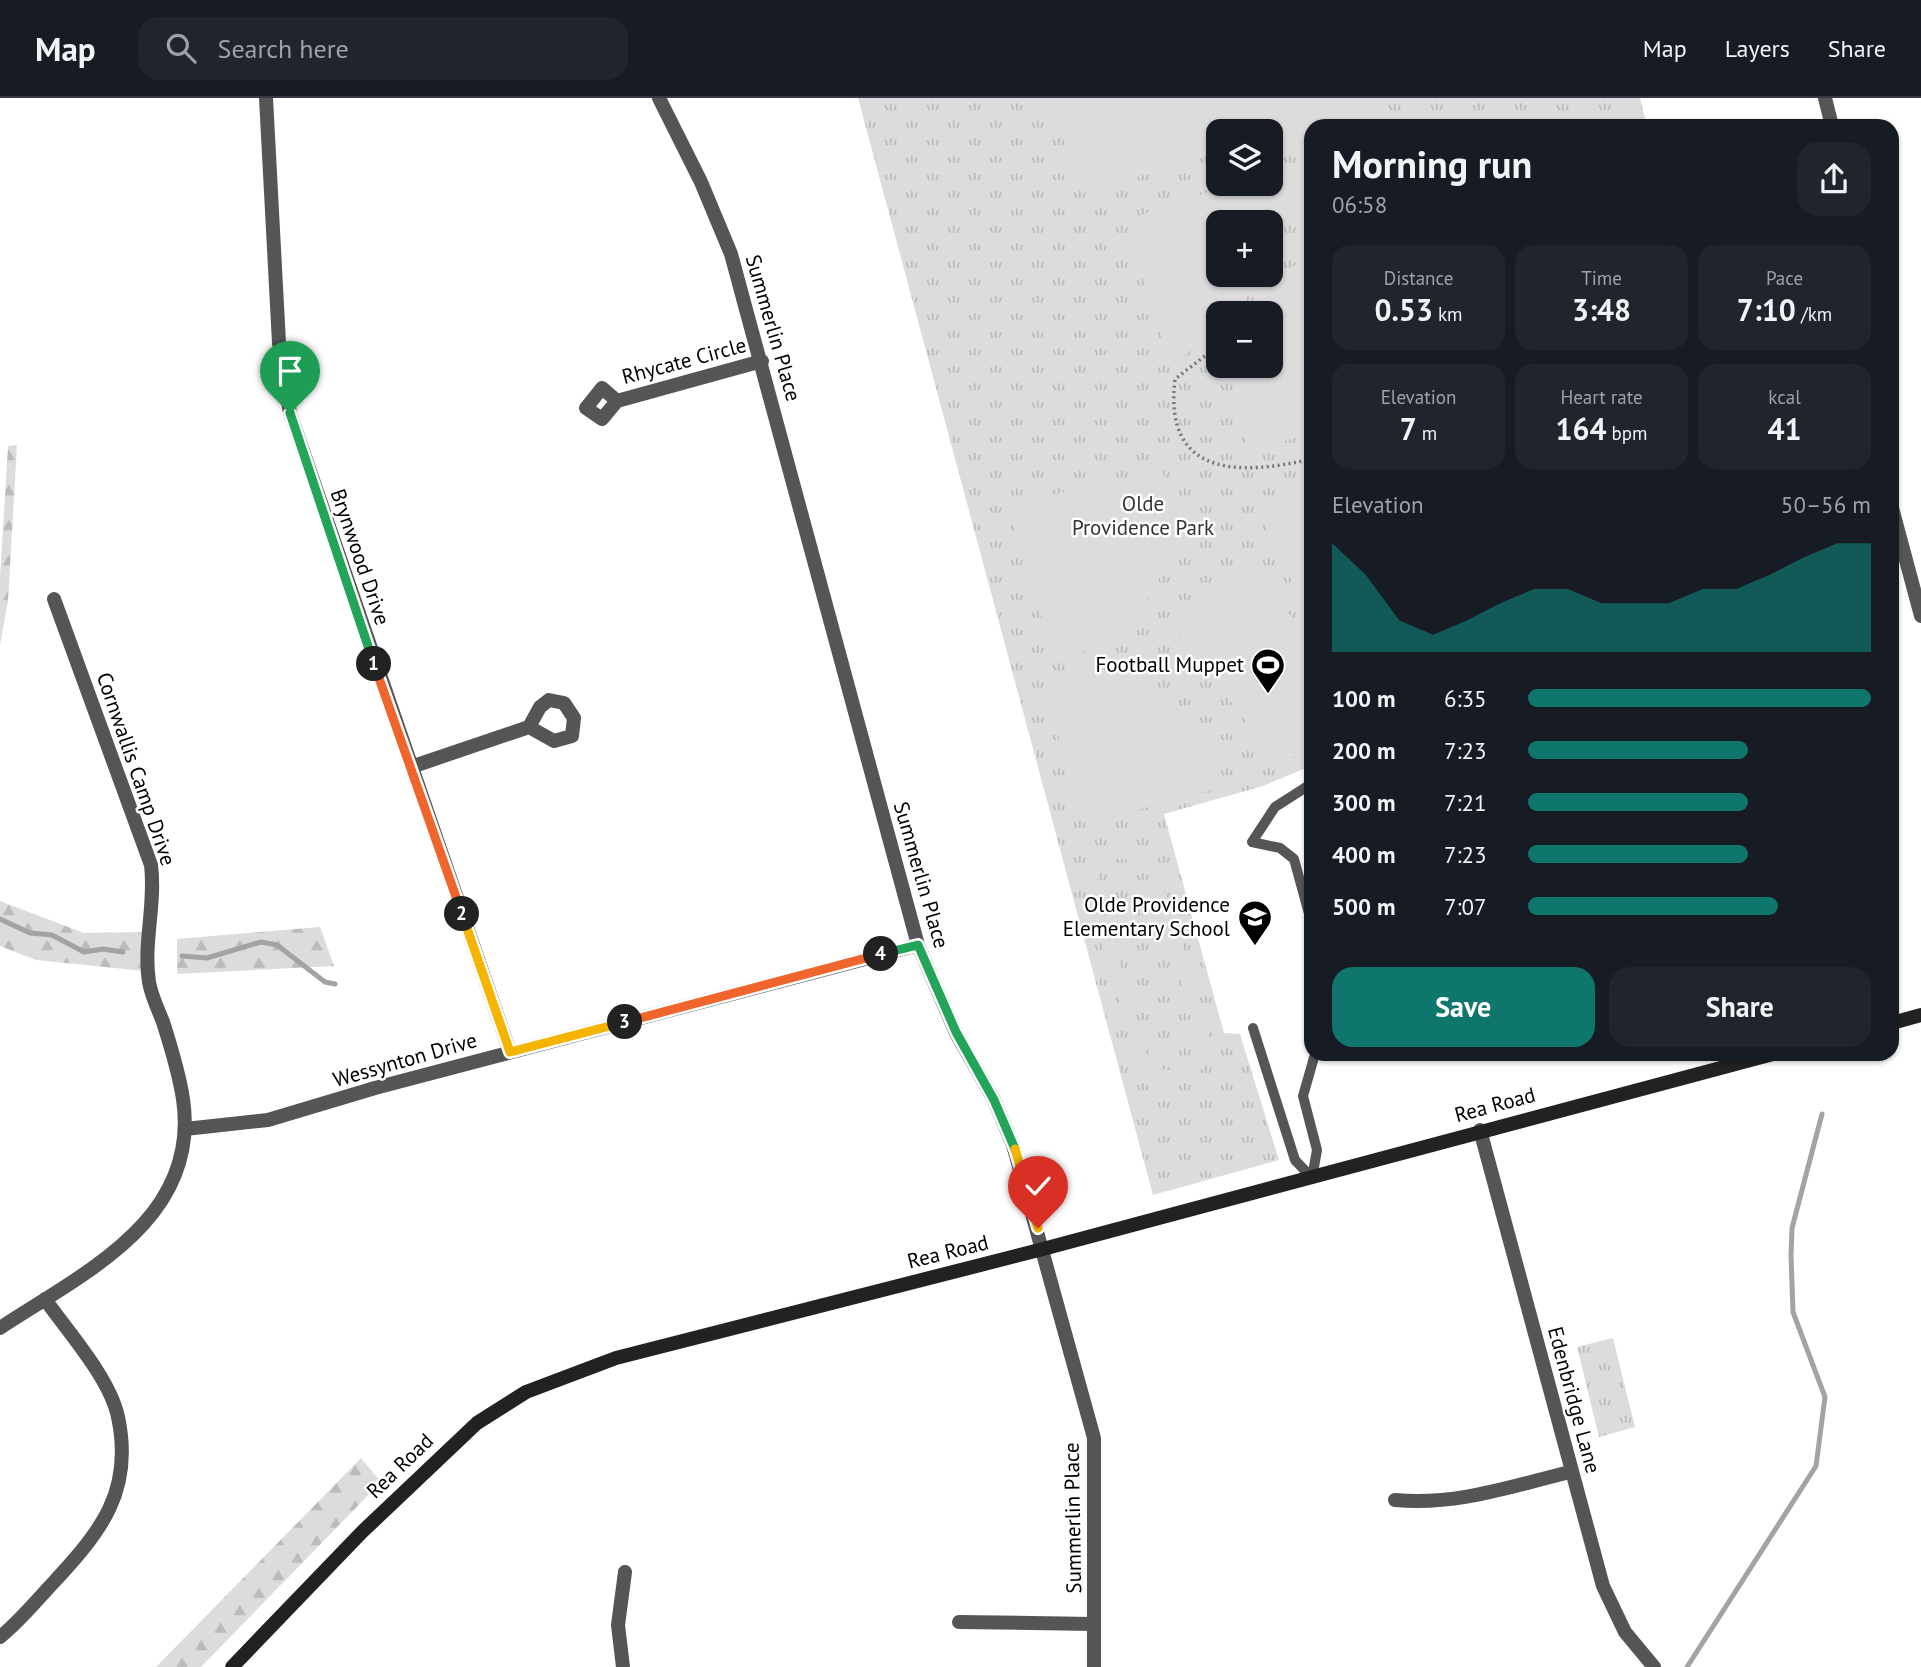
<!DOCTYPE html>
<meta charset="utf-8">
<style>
body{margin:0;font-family:"PT Sans",sans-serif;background:#20242c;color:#f1f3f6;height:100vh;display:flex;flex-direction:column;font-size:26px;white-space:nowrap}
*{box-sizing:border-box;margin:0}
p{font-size:23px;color:#9ea1a6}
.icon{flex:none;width:38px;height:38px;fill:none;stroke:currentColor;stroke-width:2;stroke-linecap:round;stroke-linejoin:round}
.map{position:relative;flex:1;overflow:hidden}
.sheet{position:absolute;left:1304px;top:21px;width:595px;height:942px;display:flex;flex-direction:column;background:#171b24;border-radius:21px;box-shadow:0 2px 5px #0004}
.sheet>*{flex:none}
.fabs{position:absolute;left:1206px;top:21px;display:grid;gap:14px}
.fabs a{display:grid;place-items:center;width:77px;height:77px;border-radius:14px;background:#171b24;box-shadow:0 2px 5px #0004;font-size:35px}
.pin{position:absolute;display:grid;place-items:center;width:60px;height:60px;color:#fff;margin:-72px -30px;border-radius:50% 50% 50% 0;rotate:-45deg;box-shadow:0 0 7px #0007}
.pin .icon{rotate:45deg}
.km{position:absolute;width:35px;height:35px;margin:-18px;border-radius:50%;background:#222;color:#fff;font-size:19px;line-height:35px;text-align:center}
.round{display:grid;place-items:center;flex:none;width:74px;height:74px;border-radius:21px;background:#20242c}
.overview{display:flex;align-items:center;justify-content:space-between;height:119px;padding:0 28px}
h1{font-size:38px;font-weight:800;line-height:52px}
.stats{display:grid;grid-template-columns:repeat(3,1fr);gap:10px;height:119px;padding:7px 28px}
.stats div{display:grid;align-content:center;border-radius:18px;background:#20242c;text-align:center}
.stats b{font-size:30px;font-weight:800}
.stats small{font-size:19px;font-weight:400}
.stats p{font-size:19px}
.chart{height:196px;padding:14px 28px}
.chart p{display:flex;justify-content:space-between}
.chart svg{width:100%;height:126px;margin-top:7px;fill:#0f766e;opacity:.7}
.cta{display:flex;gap:14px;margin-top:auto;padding:14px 28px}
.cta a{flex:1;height:80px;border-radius:21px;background:#0f766e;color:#fff;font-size:28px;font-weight:800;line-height:80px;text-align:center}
.cta a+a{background:#20242c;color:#f1f3f6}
ul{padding:0 28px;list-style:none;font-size:23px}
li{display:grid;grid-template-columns:112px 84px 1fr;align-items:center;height:52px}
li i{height:18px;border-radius:9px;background:#0f766e}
header{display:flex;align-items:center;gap:42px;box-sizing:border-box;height:98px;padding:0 35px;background:#171b24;border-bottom:2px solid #363941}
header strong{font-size:33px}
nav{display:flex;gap:38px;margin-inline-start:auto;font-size:24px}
.search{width:490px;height:63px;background:#20242c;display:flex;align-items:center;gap:18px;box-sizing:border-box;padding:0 24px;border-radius:21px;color:#9ea1a6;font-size:26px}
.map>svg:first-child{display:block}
</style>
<header>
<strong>Map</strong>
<div class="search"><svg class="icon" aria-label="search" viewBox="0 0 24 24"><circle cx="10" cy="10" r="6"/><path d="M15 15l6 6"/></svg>Search here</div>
<nav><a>Map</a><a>Layers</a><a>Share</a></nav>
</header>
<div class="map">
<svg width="1921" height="1569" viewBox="0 0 1921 1569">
<defs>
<pattern id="forest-firs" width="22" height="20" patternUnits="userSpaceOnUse" patternTransform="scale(1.75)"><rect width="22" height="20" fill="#dcdcdc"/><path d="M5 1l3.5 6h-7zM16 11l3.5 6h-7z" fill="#bbb"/></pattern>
<pattern id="park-tufts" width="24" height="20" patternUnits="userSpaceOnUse" patternTransform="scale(1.75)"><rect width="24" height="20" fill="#dcdcdc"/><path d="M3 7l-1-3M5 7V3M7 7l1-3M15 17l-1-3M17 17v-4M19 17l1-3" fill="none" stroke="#bbb"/></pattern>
</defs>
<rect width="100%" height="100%" fill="#fff"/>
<path fill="url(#forest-firs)" d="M17 347 8 503 0 547V480L8 348Z
M0 803 84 835 146 834 144 873 36 862 0 848Z
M320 829 334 868 177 876V841Z
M361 1360 381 1384 201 1569H156Z"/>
<path fill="url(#park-tufts)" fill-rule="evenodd" d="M858 0H1640L1647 28H1311V668L1263 688 1164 716 1224 935 1240 936 1279 1062 1153 1097ZM1218 33H1270V86H1218ZM1218 124H1270V177H1218ZM1218 215H1270V268H1218Z
M1613 1240 1635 1329 1599 1339 1577 1249Z"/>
<path fill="#dcdcdc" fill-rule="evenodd" d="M1050 0H1374L1376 8 1271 40 1270 33H1218V55L1082 95Z
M1311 60V134L1291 124 1272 96 1270 124H1218V177H1260L1238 215H1218V233L1172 266 1127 135 1135 119 1231 86H1270L1271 72Z
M1311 156V336L1249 352 1237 320 1236 268H1270V215H1253C1265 190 1288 171 1311 156Z
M1162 372C1165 382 1170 393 1172 403 1182 479 1127 545 1056 564L1011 421 1019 404Z
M1311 400V503C1283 479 1272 450 1262 415Z
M1253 468 1311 546V647L1279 669 1170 522Z
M1097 576C1169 591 1201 619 1227 688L1089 725 1081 719 1043 583Z
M1128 748 1148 758 1157 770 1210 940C1215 983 1164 1000 1139 965L1086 791C1085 765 1102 747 1128 748ZM1119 760 1139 764 1148 773 1197 938C1201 955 1195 967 1179 973L1160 971 1147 957 1097 796C1094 778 1102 766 1119 760Z"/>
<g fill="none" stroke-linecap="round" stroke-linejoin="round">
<path stroke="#a3a3a3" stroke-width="5" d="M0 821 30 835 52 837 84 854 103 851 123 854
M182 858 207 860 261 844 277 847 325 884 335 886
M1687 1569 1816 1368 1825 1299 1793 1214 1791 1157 1792 1130 1822 1016"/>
<path stroke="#777" stroke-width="3.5" stroke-dasharray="2 3.5" stroke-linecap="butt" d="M1245 215 1247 212
M1218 248 1175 281C1163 379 1239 378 1311 361"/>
<path stroke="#555" stroke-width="10" d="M1311 686 1275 709 1252 744 1280 750 1294 761 1311 823
M1253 930 1295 1062 1312 1080
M1312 1080 1317 1052 1303 998 1315 956"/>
<path stroke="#555" stroke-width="14" d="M266 0 279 245 290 315 510 954
M659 0 701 84 731 156 918 847 956 935 994 1002 1013 1047 1094 1340V1569
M1825 0 1832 28
M617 303 602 321 586 310 602 290 617 303 762 263
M1892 410 1921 518
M411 669 529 629 554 643 572 638 574 620 564 605 549 602 540 609 529 629
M185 1031 268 1022 375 990 918 847
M1480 1032 1603 1488 1625 1534 1654 1569
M0 1230C83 1175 201 1122 183 1001 179 975 171 949 163 924 158 911 151 897 149 884 143 845 156 806 151 767L54 501
M1395 1402C1456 1408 1512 1388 1570 1374
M959 1524 1094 1526
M0 1539C19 1524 36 1503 53 1485 100 1434 134 1394 118 1319 110 1280 67 1233 45 1201
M623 1569 618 1527 625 1474"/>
<path stroke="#222" stroke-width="14" d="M1892 925 1921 917
M232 1569 362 1434 477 1325 526 1294 616 1260 1043 1151 1773 956"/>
</g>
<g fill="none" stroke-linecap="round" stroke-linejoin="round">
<g stroke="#fff" stroke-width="14">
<path id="split-1" d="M290 315 374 566"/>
</g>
<g stroke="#fff" stroke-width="14">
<path id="split-2" d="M374 566 462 816"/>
</g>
<g stroke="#fff" stroke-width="14">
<path id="split-3" d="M462 816 510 954 625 924"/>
</g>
<g stroke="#fff" stroke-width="14">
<path id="split-4" d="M625 924 881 856"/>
</g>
<g stroke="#fff" stroke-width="14">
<path id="split-5" d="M881 856 918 847 956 934 994 1002 1015 1051"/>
</g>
<g stroke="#fff" stroke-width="14">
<path id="split-6" d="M1015 1051 1038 1130"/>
</g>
<use href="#split-1" stroke="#22a559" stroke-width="9"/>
<use href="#split-2" stroke="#f0652b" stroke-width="9"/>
<use href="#split-3" stroke="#f5b400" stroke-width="9"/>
<use href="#split-4" stroke="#f0652b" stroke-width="9"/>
<use href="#split-5" stroke="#22a559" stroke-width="9"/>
<use href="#split-6" stroke="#f5b400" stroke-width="9"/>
</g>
<defs>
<g id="stadium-pin" transform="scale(1.75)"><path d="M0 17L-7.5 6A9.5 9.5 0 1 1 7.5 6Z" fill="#000" stroke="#fff"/><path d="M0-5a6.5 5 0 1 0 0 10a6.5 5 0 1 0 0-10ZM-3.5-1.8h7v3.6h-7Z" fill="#fff"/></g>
<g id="school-pin" transform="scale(1.75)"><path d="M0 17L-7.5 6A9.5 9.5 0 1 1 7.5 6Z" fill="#000" stroke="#fff"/><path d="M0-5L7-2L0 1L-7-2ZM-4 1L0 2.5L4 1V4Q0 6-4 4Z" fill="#fff"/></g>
</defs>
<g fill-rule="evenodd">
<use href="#stadium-pin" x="1268" y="567"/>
<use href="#school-pin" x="1255" y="819"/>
</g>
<g text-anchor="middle" stroke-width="5" stroke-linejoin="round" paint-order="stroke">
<g font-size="21" fill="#000" stroke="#fff">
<text transform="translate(773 230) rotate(74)" y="7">Summerlin Place</text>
<text transform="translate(684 263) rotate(-15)" y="7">Rhycate Circle</text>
<text transform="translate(360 459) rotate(71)" y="7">Brynwood Drive</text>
<text transform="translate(136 671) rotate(71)" y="7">Cornwallis Camp Drive</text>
<text transform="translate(921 777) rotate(74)" y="7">Summerlin Place</text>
<text transform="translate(405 962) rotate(-16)" y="7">Wessynton Drive</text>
<text transform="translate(1495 1007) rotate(-15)" y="7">Rea Road</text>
<text transform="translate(948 1154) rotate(-14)" y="7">Rea Road</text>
<text transform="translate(1574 1302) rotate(75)" y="7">Edenbridge Lane</text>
<text transform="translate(400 1368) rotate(-44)" y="7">Rea Road</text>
<text transform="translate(1073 1420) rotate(-91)" y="7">Summerlin Place</text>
</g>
<g font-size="21" fill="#333" stroke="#fff">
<text x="1143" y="413">Olde<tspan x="1143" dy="24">Providence Park</tspan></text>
</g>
<g font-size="21" fill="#000" stroke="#fff" text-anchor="end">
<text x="1244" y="574">Football Muppet</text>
<text x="1230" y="814">Olde Providence<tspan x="1230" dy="24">Elementary School</tspan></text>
</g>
</g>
</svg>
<div class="fabs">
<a><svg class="icon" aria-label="layers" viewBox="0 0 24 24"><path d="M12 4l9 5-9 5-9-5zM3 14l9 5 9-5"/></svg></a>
<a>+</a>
<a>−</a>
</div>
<div class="pin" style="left:290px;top:315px;background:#1e9e55"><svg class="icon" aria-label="arrive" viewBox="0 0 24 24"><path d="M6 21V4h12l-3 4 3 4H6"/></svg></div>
<div class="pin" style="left:1038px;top:1130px;background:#d93025"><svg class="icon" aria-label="check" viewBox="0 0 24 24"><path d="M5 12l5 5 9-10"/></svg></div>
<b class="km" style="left:374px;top:566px">1</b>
<b class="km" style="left:462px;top:816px">2</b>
<b class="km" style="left:625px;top:924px">3</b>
<b class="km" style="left:881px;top:856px">4</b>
<section class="sheet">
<div class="overview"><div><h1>Morning run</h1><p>06:58</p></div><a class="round"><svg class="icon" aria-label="share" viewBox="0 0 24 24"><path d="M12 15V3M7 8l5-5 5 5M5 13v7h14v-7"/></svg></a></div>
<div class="stats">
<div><p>Distance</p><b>0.53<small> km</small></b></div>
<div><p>Time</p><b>3:48</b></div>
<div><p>Pace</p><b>7:10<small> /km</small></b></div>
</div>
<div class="stats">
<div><p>Elevation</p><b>7<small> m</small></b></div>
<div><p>Heart rate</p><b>164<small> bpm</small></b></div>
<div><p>kcal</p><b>41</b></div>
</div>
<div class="chart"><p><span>Elevation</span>50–56 m</p>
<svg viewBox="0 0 160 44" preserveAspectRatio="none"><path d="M0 44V6L10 17L20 33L30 38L40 33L50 27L60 22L70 22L80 27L90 27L100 27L110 22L120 22L130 17L140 11L150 6L160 6V44z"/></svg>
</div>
<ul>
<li><b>100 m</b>6:35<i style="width:100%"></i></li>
<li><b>200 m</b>7:23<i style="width:64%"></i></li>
<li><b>300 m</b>7:21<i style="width:64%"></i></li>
<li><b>400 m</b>7:23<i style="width:64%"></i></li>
<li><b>500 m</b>7:07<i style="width:73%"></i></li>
</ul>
<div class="cta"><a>Save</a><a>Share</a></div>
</section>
</div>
